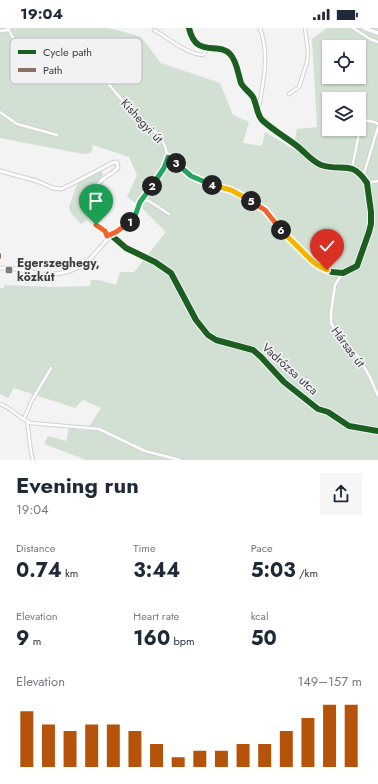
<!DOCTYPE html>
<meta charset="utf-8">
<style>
body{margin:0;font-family:Jost,sans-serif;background:#f6f6f7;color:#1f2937;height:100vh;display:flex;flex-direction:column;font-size:15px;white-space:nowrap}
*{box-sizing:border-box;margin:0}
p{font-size:13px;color:#747a83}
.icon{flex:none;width:22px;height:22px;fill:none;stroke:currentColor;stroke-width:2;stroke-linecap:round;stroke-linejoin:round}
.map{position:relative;height:432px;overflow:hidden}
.sheet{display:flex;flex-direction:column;background:#fff;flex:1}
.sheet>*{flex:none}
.tools{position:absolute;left:322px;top:12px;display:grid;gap:8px}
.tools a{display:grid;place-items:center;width:44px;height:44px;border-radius:0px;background:#fff;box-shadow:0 1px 3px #0004;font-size:20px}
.pin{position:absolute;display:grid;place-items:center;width:34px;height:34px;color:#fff;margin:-41px -17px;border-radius:50% 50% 50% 0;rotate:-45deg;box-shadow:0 0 4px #0007}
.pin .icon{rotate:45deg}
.km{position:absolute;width:20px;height:20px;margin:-10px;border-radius:50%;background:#222;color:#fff;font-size:11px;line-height:20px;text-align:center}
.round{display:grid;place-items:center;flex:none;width:42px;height:42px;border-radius:0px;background:#f6f6f7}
.head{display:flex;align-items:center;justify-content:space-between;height:68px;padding:0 16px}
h1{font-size:22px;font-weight:700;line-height:30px}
.figures{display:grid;grid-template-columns:repeat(3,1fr);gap:6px;height:68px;padding:4px 16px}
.figures div{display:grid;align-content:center}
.figures b{font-size:20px;font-weight:700}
.figures small{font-size:11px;font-weight:400}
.figures p{font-size:11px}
.chart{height:112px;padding:8px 16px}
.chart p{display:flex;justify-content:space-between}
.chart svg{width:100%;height:72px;margin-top:4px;stroke:#b45309;stroke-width:6}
.status{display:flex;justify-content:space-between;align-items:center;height:28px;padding:0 20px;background:#fff;direction:ltr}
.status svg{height:11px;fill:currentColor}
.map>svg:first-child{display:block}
</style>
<div class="status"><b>19:04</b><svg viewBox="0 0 49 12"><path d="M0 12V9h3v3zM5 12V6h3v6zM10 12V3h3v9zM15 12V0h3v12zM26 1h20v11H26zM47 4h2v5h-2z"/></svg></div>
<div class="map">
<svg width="378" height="432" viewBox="0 0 378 432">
<rect width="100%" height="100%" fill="#f3f3f3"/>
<path fill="#d1e0d2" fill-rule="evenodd" d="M0 0H107L117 2 141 9 161 35 220 55 233 87 249 94 243 115 262 118 265 104 293 121 297 101 317 99 312 11 327 0H378V432H84V431L44 416 48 408 66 413 69 400 86 403 101 380 83 372 75 380 14 360 8 370 0 366V260H4L5 257 51 259 90 258 91 252H99L116 257 120 244H134L166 204 140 178 127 169 137 147 129 129 93 117 91 125 83 126 0 110ZM329 19H359V49H329ZM329 71H359V101H329Z
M99 143H102L103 147C100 152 96 155 92 159 85 169 83 181 88 192L81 196 71 185 69 179 76 159 79 155Z"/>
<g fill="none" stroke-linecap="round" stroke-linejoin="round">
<g stroke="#d1d1d1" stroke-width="4.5">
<path id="minor" d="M8 0 13 10 28 23 39 29 66 39 100 46 133 85 159 107 165 118 168 129 157 150 140 174 132 192 111 207 112 209 126 220 163 239 171 245 196 292 208 307 216 312 253 322 261 329 284 354 318 381 328 384 349 398 378 403
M353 0 370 11 378 14
M154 2C167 9 188 27 203 27L208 20
M0 3 8 2
M289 66 299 59 307 34 308 23 305 0
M0 84 17 96 57 107
M258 84C263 56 270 28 260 0
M359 91 374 94 378 96
M168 129 191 148 205 155 238 165 265 182 285 206 312 233 321 240 332 244 343 245 357 238 369 204 371 196V184L367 155C351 131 343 144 321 137 311 133 305 124 297 118 285 109 273 102 262 92 257 87 257 77 253 69 250 64 244 61 241 55 238 46 237 33 230 26 218 13 196 31 189 0
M352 140 361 96 364 92
M363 149 378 99
M367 155 378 153
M143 172 149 173 169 186
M342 246 335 257 331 285V295L335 303 357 327 370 349 378 368
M0 376C12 380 20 391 31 395L99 401 145 423 180 432
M24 391 31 374 51 340
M27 394C30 407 29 420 33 432"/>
</g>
<g stroke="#d1d1d1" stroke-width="5">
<path id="tertiary" d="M0 143 37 153 53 160 61 161 72 156 112 135 117 134 118 140C113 145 106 148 101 153 92 162 82 181 92 193 96 198 105 201 107 208
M0 240C14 239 27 243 41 246 57 248 78 243 90 231 96 225 101 218 107 212V208"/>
</g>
<g stroke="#d1d1d1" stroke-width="5.5">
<path id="secondary" d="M364 0 378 5"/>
</g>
<use href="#minor" stroke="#fdfdfd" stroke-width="2.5"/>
<use href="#tertiary" stroke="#fdfdfd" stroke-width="3"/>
<use href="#secondary" stroke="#fdfdfd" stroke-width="3.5"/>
<path stroke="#8d6e63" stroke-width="5" stroke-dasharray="10 5" stroke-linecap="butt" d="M0 228H1"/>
<g stroke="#f2f2f4" stroke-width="8">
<path id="cycleway" d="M168 129 191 148 205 155 238 165 265 182 285 206 312 233 321 240 332 244 343 245 357 238 369 204 371 196V184L367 155C351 131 343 144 321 137 311 133 305 124 297 118 285 109 273 102 262 92 257 87 257 77 253 69 250 64 244 61 241 55 238 46 237 33 230 26 218 13 196 31 189 0
M111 207 126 220 155 234 171 245 196 292 208 307 216 312 253 322 261 329 284 354 318 381 328 384 349 398 378 403"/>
</g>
<use href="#cycleway" stroke="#1b5e20" stroke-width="6"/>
</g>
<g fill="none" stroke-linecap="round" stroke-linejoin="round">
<g stroke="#fff" stroke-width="8">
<path id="split-1" d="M96 197 105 203 107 208 116 204 130 194"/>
</g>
<g stroke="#fff" stroke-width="8">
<path id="split-2" d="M130 194 135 188 140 174 152 158"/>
</g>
<g stroke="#fff" stroke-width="8">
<path id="split-3" d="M152 158 164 140 168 129 176 135"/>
</g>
<g stroke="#fff" stroke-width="8">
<path id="split-4" d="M176 135 191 148 212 157"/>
</g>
<g stroke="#fff" stroke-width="8">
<path id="split-5" d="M212 157 231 162 251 173"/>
</g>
<g stroke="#fff" stroke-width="8">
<path id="split-6" d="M251 173 265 182 281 202"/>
</g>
<g stroke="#fff" stroke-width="8">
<path id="split-7" d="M281 202 311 232"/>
</g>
<g stroke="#fff" stroke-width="8">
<path id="split-8" d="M311 232 317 237 327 242"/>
</g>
<use href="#split-1" stroke="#f0652b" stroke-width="5"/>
<use href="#split-2" stroke="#22a559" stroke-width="5"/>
<use href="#split-3" stroke="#22a559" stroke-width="5"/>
<use href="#split-4" stroke="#22a559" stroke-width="5"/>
<use href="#split-5" stroke="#f5b400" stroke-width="5"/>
<use href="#split-6" stroke="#f0652b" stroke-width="5"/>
<use href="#split-7" stroke="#f5b400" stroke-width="5"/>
<use href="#split-8" stroke="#f5b400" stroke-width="5"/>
</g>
<rect fill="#7d7d7d" stroke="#f2f2f4" stroke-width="1.5" x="5" y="238" width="8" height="8" rx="2"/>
<g text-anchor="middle" stroke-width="3.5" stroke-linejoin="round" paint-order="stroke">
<g font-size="12" fill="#3d3d3e" stroke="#f2f2f4">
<text transform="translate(142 93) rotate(47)" y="4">Kishegyi út</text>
<text transform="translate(348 319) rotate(53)" y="4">Hársas út</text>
<text transform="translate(290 341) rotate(42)" y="4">Vadrózsa utca</text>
</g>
<g font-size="12" font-weight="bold" fill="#3d3d3e" stroke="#f2f2f4" text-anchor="start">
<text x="17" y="239">Egerszeghegy,<tspan x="17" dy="14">közkút</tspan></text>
</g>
</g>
<rect x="10" y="10" width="132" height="46" rx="6" fill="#f2f2f4" stroke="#bcbcbd" stroke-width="1"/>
<rect x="18" y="22" width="18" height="4" fill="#1b5e20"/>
<rect x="18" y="40" width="18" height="4" fill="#8d6e63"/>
<g font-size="11" fill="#3d3d3e">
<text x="43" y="28">Cycle path</text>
<text x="43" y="46">Path</text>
</g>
</svg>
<div class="tools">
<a><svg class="icon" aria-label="locate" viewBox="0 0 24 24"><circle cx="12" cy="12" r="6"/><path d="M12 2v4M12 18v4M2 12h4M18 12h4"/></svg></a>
<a><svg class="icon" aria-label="layers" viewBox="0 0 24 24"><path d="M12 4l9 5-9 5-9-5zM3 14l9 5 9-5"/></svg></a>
</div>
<div class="pin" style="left:96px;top:197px;background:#1e9e55"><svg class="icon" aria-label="arrive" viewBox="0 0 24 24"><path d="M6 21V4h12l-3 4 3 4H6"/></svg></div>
<div class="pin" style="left:327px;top:242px;background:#d93025"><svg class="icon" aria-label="check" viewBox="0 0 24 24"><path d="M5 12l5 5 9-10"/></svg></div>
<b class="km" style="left:130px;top:194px">1</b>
<b class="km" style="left:152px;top:158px">2</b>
<b class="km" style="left:176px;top:135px">3</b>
<b class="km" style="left:212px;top:157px">4</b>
<b class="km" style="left:251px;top:173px">5</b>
<b class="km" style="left:281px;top:202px">6</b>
</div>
<section class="sheet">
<div class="head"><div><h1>Evening run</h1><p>19:04</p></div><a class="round"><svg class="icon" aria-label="share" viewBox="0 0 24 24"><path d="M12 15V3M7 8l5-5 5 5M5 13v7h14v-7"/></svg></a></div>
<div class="figures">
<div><p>Distance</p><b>0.74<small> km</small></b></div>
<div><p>Time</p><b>3:44</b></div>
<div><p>Pace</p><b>5:03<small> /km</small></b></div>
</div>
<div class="figures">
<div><p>Elevation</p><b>9<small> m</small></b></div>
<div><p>Heart rate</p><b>160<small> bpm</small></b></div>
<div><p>kcal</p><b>50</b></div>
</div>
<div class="chart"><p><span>Elevation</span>149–157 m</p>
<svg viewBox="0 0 160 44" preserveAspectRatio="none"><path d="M5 44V10M15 44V18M25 44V22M35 44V18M45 44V18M55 44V22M65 44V30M75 44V38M85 44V34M95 44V34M105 44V30M115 44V30M125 44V22M135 44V14M145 44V6M155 44V6"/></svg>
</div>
</section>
